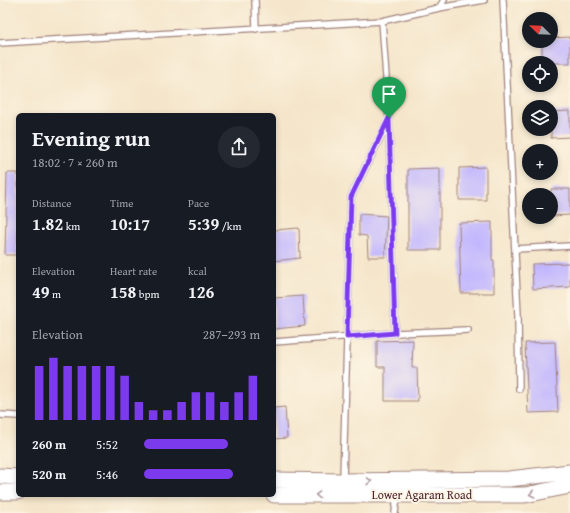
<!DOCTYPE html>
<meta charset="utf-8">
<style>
body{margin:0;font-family:"Gentium Book Plus",serif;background:#242831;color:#f1f3f6;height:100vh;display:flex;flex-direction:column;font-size:15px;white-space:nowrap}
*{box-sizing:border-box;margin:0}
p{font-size:13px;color:#9ea1a6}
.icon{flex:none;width:22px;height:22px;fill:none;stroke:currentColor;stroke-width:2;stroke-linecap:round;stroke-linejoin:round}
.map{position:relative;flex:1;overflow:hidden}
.sheet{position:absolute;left:16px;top:113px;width:260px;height:384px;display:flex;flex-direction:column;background:#171b24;border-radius:6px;box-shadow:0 2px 6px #0003}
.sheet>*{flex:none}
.needle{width:26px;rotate:293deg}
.tools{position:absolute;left:522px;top:12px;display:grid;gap:8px}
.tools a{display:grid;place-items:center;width:36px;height:36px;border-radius:50%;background:#171b24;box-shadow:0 2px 6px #0003;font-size:20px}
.pin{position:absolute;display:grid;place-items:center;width:34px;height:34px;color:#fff;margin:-41px -17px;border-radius:50% 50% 50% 0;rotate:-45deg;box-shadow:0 0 4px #0007}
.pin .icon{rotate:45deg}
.round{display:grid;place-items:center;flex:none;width:42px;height:42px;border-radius:21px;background:#242831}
.summary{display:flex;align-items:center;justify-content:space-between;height:68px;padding:0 16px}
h1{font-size:22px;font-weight:700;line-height:30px}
.metrics{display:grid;grid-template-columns:repeat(3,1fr);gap:6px;height:68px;padding:4px 16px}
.metrics div{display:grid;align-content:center}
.metrics b{font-size:17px;font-weight:700}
.metrics small{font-size:11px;font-weight:400}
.metrics p{font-size:11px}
.chart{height:112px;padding:8px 16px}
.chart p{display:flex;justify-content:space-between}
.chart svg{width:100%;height:72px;margin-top:4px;stroke:#7c3aed;stroke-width:6}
ul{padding:0 16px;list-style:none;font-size:13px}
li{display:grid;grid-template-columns:64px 48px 1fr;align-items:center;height:30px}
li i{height:10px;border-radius:5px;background:#7c3aed}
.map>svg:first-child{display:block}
</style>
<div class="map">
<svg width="570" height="513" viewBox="0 0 570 513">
<rect width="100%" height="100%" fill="#fcf5e5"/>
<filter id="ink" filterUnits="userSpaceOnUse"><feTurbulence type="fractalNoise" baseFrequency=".025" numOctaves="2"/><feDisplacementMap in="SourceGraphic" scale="8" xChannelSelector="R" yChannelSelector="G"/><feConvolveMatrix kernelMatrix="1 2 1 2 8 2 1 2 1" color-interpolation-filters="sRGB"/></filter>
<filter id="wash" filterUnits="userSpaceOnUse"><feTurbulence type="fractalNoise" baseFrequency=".012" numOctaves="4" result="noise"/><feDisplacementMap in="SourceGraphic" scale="16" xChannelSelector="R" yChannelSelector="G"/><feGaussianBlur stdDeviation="0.9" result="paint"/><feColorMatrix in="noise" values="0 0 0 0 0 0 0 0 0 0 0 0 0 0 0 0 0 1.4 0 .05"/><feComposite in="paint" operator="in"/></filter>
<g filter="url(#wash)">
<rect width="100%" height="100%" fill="#f5e6cb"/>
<g id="blocks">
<path fill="#c1b6fe" d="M570 37V63H542V41H551V38Z
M570 111V137L551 138V112Z
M486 167V200H459V168Z
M440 168V250H408V169Z
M7 173H18V255H5Z
M551 189H570V215L551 216Z
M359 214 387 216 385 257H368L367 236 359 235Z
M492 222V260H494V293H461L459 223Z
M299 228 300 258 274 261V230Z
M570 263V287L533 289 532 264Z
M303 296 305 326 274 329V298Z
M413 340 412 368H417L418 401H385V367H377V341Z
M555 342 558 412 528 413 525 343Z
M285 407 287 438 274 439V408Z"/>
</g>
</g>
<g filter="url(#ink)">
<use href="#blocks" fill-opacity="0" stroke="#a0827b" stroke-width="1"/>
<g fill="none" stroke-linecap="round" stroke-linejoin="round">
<g stroke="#a0827b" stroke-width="8">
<path id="lane" d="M255 0 256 29
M503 0 518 315 519 389
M439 8 444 0
M0 43 382 21 439 8 484 0
M389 121 395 333
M515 249 570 246
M274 342 395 333 468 330
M0 415 18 416
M343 479 351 197 389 119 382 21
M395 513 397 496"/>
</g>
<g stroke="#a0827b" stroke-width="17">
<path id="secondary" d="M0 476 18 477
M274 480 343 481 509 479 570 472
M0 492H18
M274 495H525L570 486"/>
</g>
<use href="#lane" stroke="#fff" stroke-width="5.5"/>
<use href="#secondary" stroke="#fff" stroke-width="15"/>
</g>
<defs><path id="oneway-chevron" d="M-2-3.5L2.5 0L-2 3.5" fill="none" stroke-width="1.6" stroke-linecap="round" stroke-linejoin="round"/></defs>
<g stroke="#ae9aa0">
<use href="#oneway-chevron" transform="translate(369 481) rotate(-1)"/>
<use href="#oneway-chevron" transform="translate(532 494) rotate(169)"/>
<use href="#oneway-chevron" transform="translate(318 495) rotate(-179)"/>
</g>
</g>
<g fill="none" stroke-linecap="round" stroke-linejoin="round" filter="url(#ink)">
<g stroke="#fff" stroke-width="8">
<path id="route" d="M389 118 395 333 347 337 351 197Z"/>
</g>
<use href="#route" stroke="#7c3aed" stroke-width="5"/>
</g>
<g text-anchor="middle" stroke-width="4" stroke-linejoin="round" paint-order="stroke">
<g font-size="12" fill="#4a1f2b" stroke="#fcf5e5">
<text x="422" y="499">Lower Agaram Road</text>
</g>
</g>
</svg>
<div class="tools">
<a><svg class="needle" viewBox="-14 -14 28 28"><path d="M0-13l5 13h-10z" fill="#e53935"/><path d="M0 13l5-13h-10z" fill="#9ea1a6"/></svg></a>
<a><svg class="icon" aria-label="locate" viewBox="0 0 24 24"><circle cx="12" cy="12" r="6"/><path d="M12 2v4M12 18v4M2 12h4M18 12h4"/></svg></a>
<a><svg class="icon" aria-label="layers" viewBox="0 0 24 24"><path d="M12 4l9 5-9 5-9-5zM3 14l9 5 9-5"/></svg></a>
<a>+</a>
<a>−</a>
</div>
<div class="pin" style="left:389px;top:118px;background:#1e9e55"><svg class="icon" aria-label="arrive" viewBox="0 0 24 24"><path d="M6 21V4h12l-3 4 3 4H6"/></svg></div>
<section class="sheet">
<div class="summary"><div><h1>Evening run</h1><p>18:02 · 7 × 260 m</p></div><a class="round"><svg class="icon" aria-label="share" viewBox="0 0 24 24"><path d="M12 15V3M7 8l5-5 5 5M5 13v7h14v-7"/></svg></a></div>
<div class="metrics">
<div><p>Distance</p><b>1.82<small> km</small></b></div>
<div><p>Time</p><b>10:17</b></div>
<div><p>Pace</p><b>5:39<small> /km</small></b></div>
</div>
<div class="metrics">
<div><p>Elevation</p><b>49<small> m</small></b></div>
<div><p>Heart rate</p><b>158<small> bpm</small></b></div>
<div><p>kcal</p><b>126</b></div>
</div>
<div class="chart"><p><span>Elevation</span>287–293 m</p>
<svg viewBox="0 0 160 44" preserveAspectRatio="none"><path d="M5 44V11M15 44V6M25 44V11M35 44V11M45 44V11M55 44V11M65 44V17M75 44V33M85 44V38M95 44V38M105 44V33M115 44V27M125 44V27M135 44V33M145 44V27M155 44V17"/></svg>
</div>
<ul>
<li><b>260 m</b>5:52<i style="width:72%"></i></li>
<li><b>520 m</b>5:46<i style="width:77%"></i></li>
</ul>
</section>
</div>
